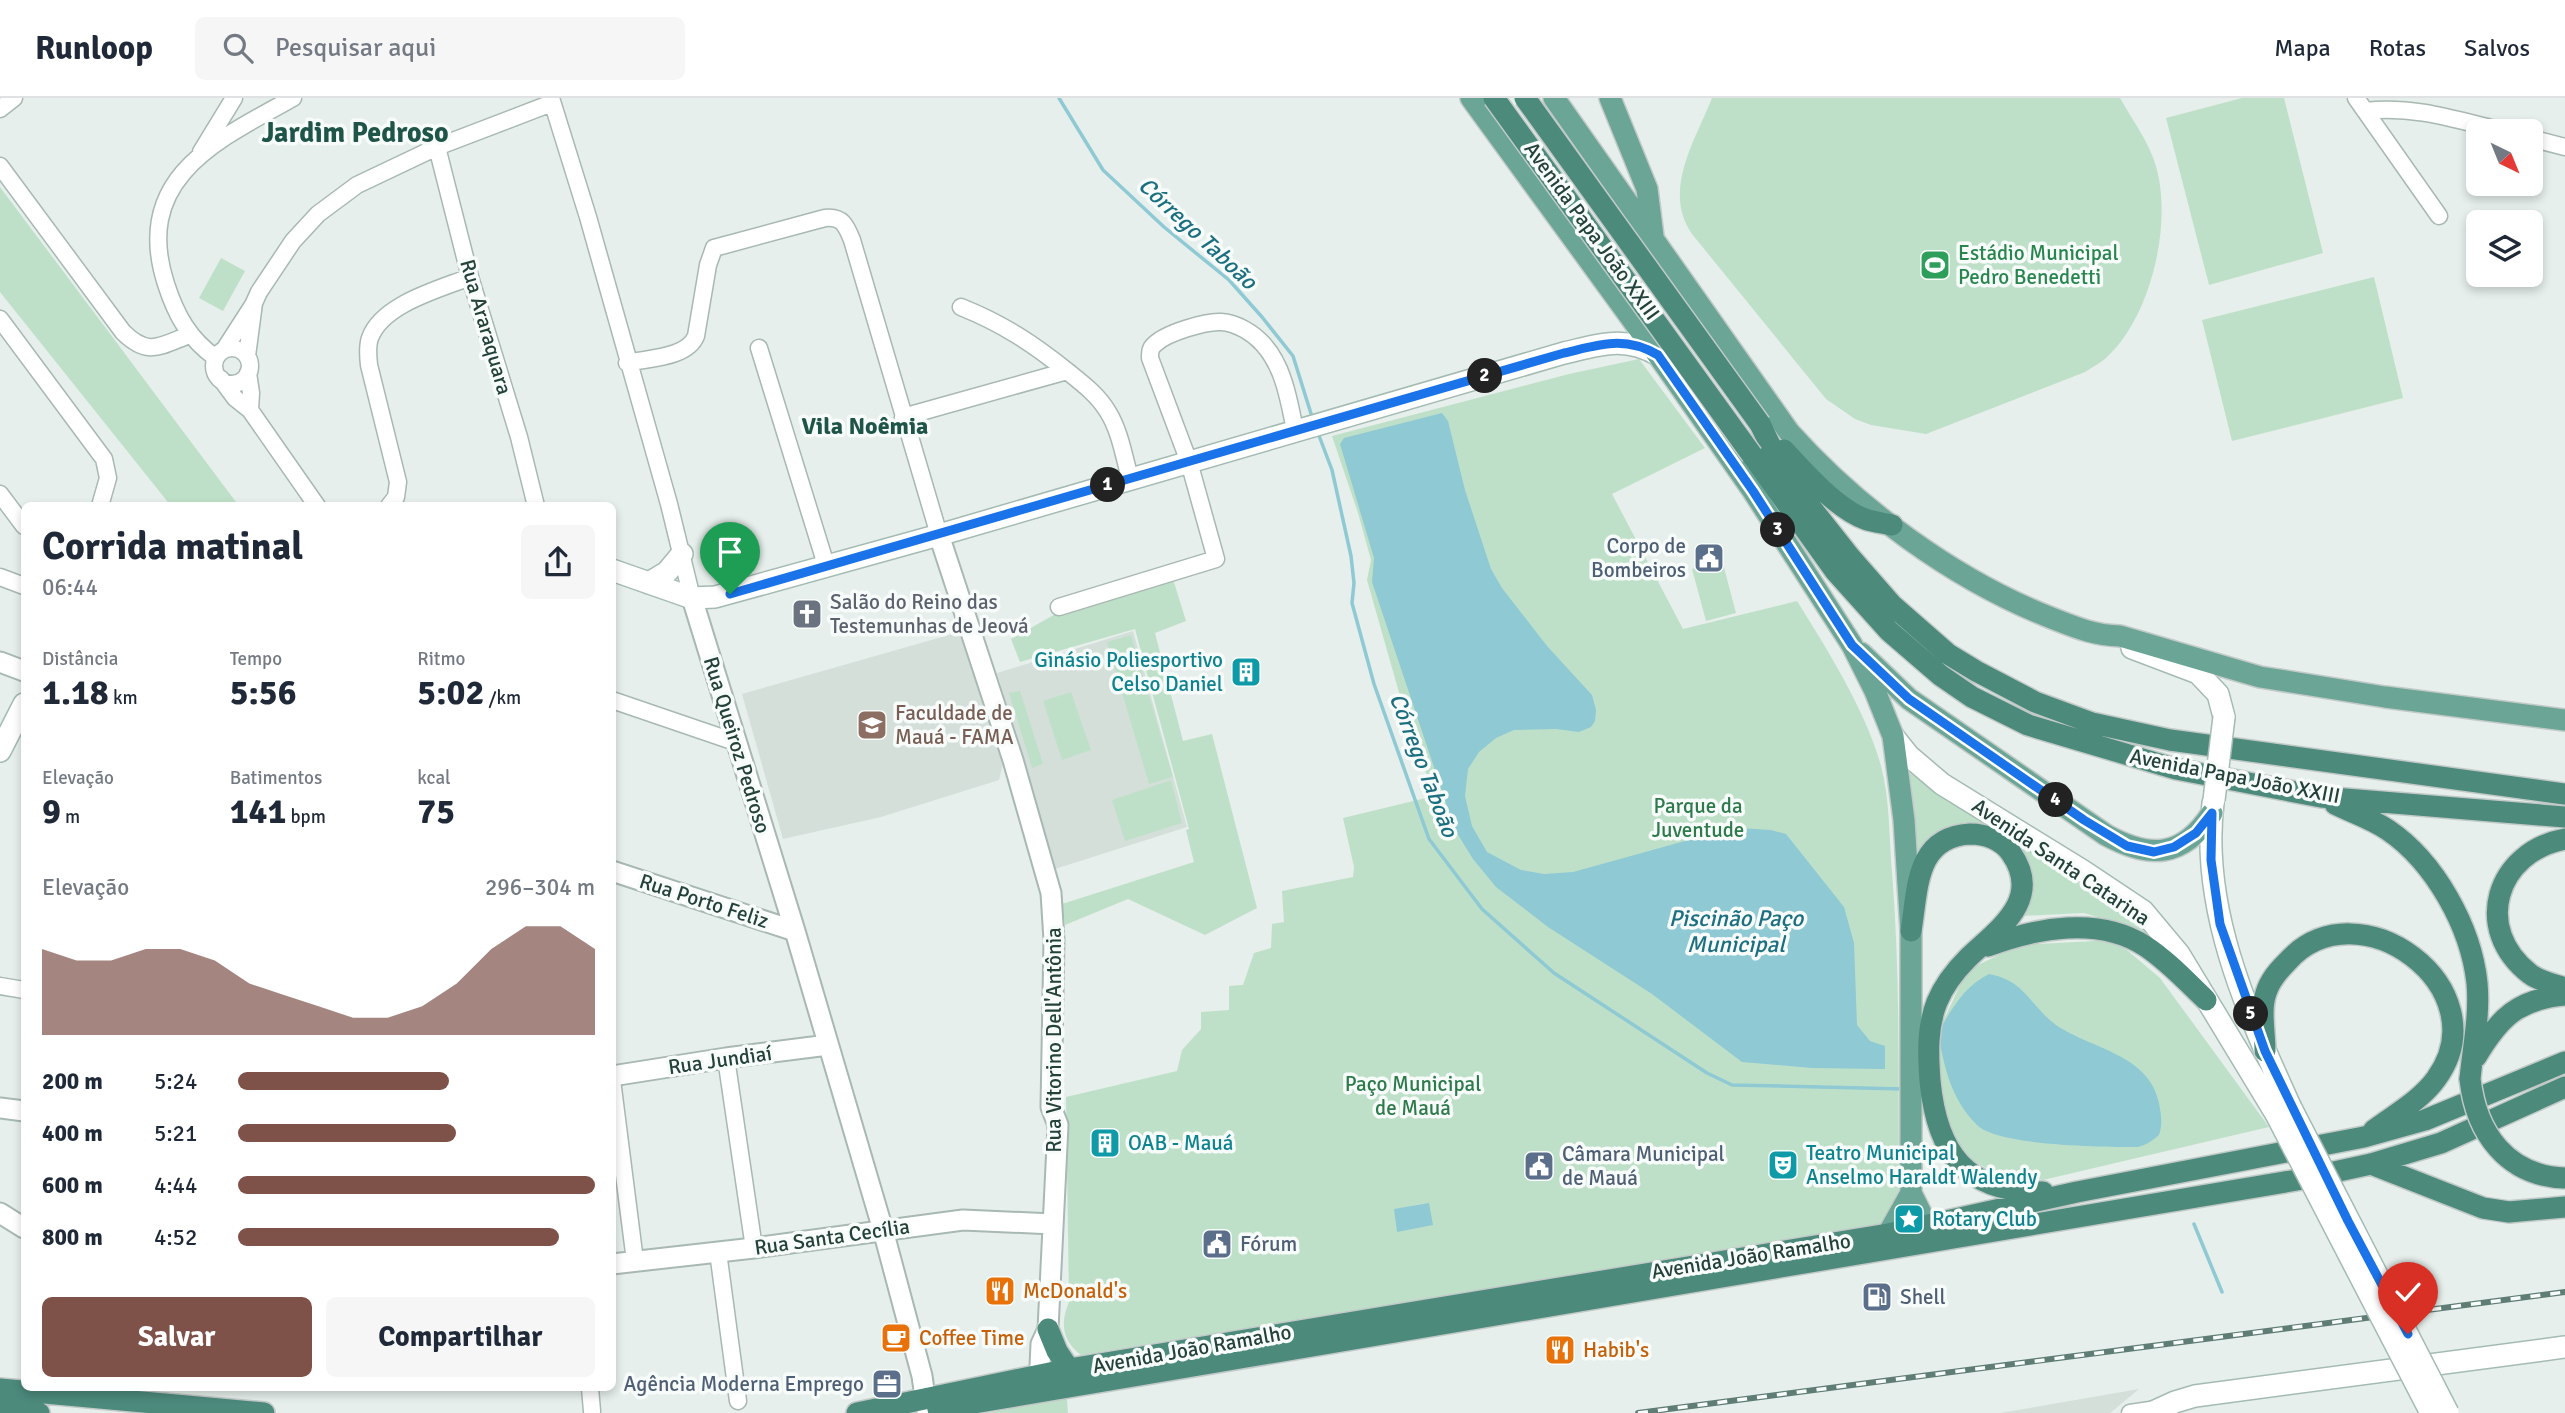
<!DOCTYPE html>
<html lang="pt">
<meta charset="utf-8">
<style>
body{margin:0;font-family:Signika,sans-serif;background:#f6f6f7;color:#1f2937;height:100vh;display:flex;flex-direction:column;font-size:26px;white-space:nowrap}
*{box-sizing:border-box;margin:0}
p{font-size:23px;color:#747a83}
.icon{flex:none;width:38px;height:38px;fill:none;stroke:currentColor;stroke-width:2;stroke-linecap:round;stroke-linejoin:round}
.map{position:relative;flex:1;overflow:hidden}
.details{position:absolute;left:21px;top:404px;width:595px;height:889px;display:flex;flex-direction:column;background:#fff;border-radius:10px;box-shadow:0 4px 10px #0003}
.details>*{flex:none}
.needle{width:46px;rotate:137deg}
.tools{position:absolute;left:2466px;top:21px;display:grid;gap:14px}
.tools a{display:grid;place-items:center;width:77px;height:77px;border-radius:10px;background:#fff;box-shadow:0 4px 10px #0003;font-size:35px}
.pin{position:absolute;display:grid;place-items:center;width:60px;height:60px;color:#fff;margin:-72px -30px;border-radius:50% 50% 50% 0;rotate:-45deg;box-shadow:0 0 7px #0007}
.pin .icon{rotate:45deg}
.km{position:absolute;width:35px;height:35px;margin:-18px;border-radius:50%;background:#222;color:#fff;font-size:19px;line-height:35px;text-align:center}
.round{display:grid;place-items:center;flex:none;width:74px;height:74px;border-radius:10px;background:#f6f6f7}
.overview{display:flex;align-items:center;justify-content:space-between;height:119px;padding:0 21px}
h1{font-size:38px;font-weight:700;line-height:52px}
.metrics{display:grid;grid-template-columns:repeat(3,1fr);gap:10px;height:119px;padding:7px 21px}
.metrics div{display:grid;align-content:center}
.metrics b{font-size:35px;font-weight:700}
.metrics small{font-size:19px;font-weight:400}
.metrics p{font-size:19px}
.chart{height:196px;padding:14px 21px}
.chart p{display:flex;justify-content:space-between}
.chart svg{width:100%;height:126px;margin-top:7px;fill:#7f5249;opacity:.7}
.cta{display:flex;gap:14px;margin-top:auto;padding:14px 21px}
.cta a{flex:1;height:80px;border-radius:10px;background:#7f5249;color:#fff;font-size:28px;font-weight:700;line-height:80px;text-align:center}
.cta a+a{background:#f6f6f7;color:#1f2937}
ul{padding:0 21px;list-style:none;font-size:23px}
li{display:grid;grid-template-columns:112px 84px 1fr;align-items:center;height:52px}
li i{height:18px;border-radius:9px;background:#7f5249}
header{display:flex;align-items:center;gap:42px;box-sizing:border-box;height:98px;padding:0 35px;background:#fff;border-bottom:2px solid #e0e1e3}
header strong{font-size:33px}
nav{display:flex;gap:38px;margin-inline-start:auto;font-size:24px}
.search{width:490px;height:63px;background:#f6f6f7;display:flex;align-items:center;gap:18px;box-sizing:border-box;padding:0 24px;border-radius:10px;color:#747a83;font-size:26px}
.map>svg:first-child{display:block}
</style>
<header>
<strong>Runloop</strong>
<div class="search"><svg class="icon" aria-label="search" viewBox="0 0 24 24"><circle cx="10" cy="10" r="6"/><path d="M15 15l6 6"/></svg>Pesquisar aqui</div>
<nav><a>Mapa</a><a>Rotas</a><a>Salvos</a></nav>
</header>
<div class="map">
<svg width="2565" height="1315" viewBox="0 0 2565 1315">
<rect width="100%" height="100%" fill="#e6efeb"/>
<path fill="#d4dfda" d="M963 533 1005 658 999 682 881 719 783 741 742 596Z
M1133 533 1187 729 1055 771 997 575Z
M2139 1291 2110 1315H2000Z"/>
<path fill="#bfe0c8" d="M1712 0H2120C2130 18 2144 37 2152 57 2176 114 2153 217 2107 259 2101 265 2092 269 2085 274L1926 336 1871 327 1855 321 1826 301 1692 136C1662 93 1695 43 1712 0Z
M2242 0H2284L2323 155 2209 187 2166 20Z
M0 89 239 408H171L0 194Z
M221 160 245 173 223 213 199 200Z
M2374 179 2403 300 2232 343 2202 222Z
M1639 261 1705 350 1612 396 1683 531 1797 503C1826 549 1867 615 1881 668 1890 702 1889 739 1892 774 1901 885 1898 997 1899 1109L1881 1128 1081 1257C1062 1243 1060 1225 1069 1204L1066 999 1177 973 1182 952 1201 931V914L1229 912V888L1243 887 1254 855 1271 850 1272 826 1284 824 1282 793 1353 779 1354 769 1343 720 1434 698 1400 598 1367 482 1371 462 1358 415 1332 338 1569 276Z
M1722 462 1736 515 1706 523 1692 471Z
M1173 481 1186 523 1155 535 1183 643 1212 636 1257 810 1205 837 1128 801 1065 827 1062 806 1194 764 1186 732 1189 731 1135 531 1020 564 1011 541 1059 514Z
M1131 537 1173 679 1149 686 1107 544Z
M1020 593 1043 666 1032 670 1009 595Z
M1071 594 1091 652 1062 662 1043 603Z
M1905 672 2125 815 2145 833 2084 815 2020 818 2028 790 1986 728C1949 719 1932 733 1913 763L1915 718Z
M1171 682 1182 725 1125 743 1112 702Z
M2115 842 2160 880 2269 1029 2043 1082 1998 1077 1972 1062 1951 1036 1944 1001 1936 939 1967 872 2020 847Z
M1067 1300 1068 1315H988Z"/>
<path fill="#8ec9d4" d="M1442 315 1448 323 1465 392 1491 471 1502 490 1547 548 1592 597 1596 612 1595 623 1591 629 1579 634 1556 631 1514 632 1496 640 1479 654 1468 671 1465 698 1472 728 1487 754 1521 772 1544 776 1573 774 1721 733 1740 730 1771 732 1786 736 1844 809 1854 845 1857 927 1870 943 1885 948V971L1812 970 1742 964 1652 896 1548 829 1496 789 1473 761 1455 732 1372 484 1374 460 1340 346 1344 340Z
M1989 876C2026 883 2029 907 2056 927 2091 951 2149 956 2159 1005 2161 1017 2163 1025 2159 1037 2153 1042 2144 1049 2136 1049 2105 1049 1998 1048 1977 1027 1951 1001 1944 969 1938 934 1952 911 1964 888 1989 876Z
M1429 1105 1433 1127 1397 1134 1394 1111Z"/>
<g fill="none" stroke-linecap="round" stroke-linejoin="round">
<path stroke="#8ec9d4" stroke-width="3.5" d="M1059 0 1103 72 1164 129 1229 182 1262 219 1293 258 1313 322
M1318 335 1332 372 1351 458 1354 485 1352 505 1374 586 1429 741 1482 811 1554 875 1707 975 1732 987 1904 991
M2194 1126 2222 1194"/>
<g stroke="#a8b8b2" stroke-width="19">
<path id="minor" d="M551 0 588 119 669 406 692 500
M2356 0 2439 118
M0 11 14 0
M2365 13C2413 7 2457 22 2503 33
M2530 40 2565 49
M437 49 470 179 519 339 536 408
M201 54 234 0
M0 68 123 234C148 259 160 248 189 237
M961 209C1003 226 1032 245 1067 273 1082 285 1098 297 1108 314 1120 333 1124 359 1130 380
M0 221 104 361 108 380 100 408
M759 250 826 467
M214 268a18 18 0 1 1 36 0a18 18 0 1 1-36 0Z
M224 252 253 207
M247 258 254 205 259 194 293 143 318 116 357 87 437 49 552 5
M216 260C189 241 176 217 166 186 132 81 215 43 293 0
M627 265C649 260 687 260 696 238L708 167 714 150 825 120C842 118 846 127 852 142L939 437
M248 275 251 295 250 312
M221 281 235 300 250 312 317 408
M903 319 1067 273
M0 396 24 428
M389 408 396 399 398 384 369 267C368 258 367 248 370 240 382 206 440 191 470 179
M0 479 24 488
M1059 509 1216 461 1189 364 1150 260C1150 254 1150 250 1155 246 1166 235 1206 223 1221 224 1237 225 1253 235 1263 246 1284 269 1289 303 1295 332
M612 602 735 644
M0 888 24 892
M726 960 754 1150
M612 982 635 1163
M718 1154 738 1303
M590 1290 592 1313
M2130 1315 2157 1311"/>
</g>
<g stroke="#a8b8b2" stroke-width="23">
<path id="tertiary" d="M939 437 1013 662 1051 795 1054 842 1051 1009 1058 1027 1048 1231 1041 1246 1039 1290
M692 500 795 833 883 1132 922 1278 927 1313
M0 564 24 573
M612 773 795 833
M612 978 726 960 828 947
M0 1010 24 1013
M0 1115 24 1130
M612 1166 754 1150 963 1122 1053 1126"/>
</g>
<g stroke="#a4bbb3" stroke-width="24">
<path id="secondary" d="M612 472 692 500 715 499 939 437 1564 255C1599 247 1624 237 1658 257
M649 485 667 474 682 456
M2132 550 2198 575 2218 596 2224 619
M1893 638 1909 658 1942 686 2083 773 2143 813 2179 856 2276 1016
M0 653 24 606
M2213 705C2200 811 2247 913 2290 1008
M2151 1315 2175 1304 2195 1298 2565 1249"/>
</g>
<g stroke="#c2cac8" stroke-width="24">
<path id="primary" d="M1471 0 1658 257 1753 393 1852 547 1875 593 1893 638 1904 722 1911 833V1095L1924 1121 1943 1138
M1554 0 1789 334C1857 410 1953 481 2049 519 2075 529 2092 537 2120 538L2260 579 2385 599 2565 622
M1610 0 1647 91 1653 138
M1861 555 1909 601 2106 737C2150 761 2183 760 2212 715
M1888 1136 1911 1095"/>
</g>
<g stroke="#c2cac8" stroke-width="24">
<path id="trunk" d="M1760 326 1776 359 1798 393 1850 459 1892 507 1948 556 1976 573 2035 604 2092 625 2170 642 2565 696
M1784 352C1804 374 1837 411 1865 421 1873 424 1883 425 1892 427
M1752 357 1835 473 1889 533 1940 577 1972 599 2028 627 2176 671 2321 699 2565 719
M2335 706C2353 715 2372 721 2388 732 2435 764 2471 829 2477 885 2480 917 2473 949 2470 981
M2565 741C2496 754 2472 831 2530 876 2539 883 2553 886 2565 890
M1911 833C1918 791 1915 739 1970 736 1986 736 2002 742 2011 755 2044 802 1997 832 1968 860 1955 873 1944 887 1937 904 1927 929 1928 956 1930 983 1937 1055 1966 1095 2043 1094
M1988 848C2036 830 2099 818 2145 848 2168 863 2187 884 2206 902
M2265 953C2265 935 2260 912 2266 895 2270 882 2278 873 2287 864 2358 784 2502 891 2436 981 2421 1002 2394 1017 2374 1032
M2476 959C2499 920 2518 901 2565 897
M2371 1066 2483 1110 2509 1114 2565 1109
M1048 1231 1057 1253 1069 1271
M0 1291 264 1315
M0 1305 28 1310 39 1315
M938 1311 2297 1082 2371 1066 2441 1045 2565 989
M857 1315 1069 1271 1888 1136 2077 1094 2364 1039 2425 1022 2565 964"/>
</g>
<use href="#minor" stroke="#fff" stroke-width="16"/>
<use href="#tertiary" stroke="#fff" stroke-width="19"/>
<use href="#secondary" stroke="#fff" stroke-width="21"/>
<use href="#primary" stroke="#6aa596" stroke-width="21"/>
<use href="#trunk" stroke="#4c8a7c" stroke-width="21"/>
<g stroke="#5f7d75" stroke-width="6">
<path id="rail" d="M1638 1315 2565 1194"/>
</g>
<use href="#rail" stroke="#f7fbf9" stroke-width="3.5" stroke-dasharray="10" stroke-linecap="butt"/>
<g stroke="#a4bbb3" stroke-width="24" stroke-linecap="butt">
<path id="secondary-bridge" d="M2214 702 2224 619
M2290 1008 2448 1315
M2276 1016 2431 1315"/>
</g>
<g stroke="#c2cac8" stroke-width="24" stroke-linecap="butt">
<path id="trunk-bridge" d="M1494 0 1752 357
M1525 0 1760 326
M2470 981C2476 1035 2507 1078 2565 1080"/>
</g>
<use href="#secondary-bridge" stroke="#fff" stroke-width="21"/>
<use href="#trunk-bridge" stroke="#4c8a7c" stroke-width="21"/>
</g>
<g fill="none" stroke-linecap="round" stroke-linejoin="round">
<g stroke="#fff" stroke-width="14">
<path id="route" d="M730 496 1564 255C1599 247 1624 237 1658 257L1753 393 1852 547 1909 601 2084 722 2127 748 2154 754 2174 749 2196 735 2212 715 2211 762 2220 826 2265 953 2348 1123 2408 1236"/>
</g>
<use href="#route" stroke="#1a73e8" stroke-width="9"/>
</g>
<defs>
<g id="stadium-square" transform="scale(1.575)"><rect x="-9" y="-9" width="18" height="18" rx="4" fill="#2e9e5b" stroke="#f7fbf9"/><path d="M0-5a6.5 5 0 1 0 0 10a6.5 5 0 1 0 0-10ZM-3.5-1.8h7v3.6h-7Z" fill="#fff"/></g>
<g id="civic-square" transform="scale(1.575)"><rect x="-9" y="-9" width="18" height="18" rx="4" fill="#5c6f8a" stroke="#f7fbf9"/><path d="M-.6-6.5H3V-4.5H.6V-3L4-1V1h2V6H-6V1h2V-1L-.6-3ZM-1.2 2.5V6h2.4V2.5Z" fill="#fff"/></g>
<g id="church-square" transform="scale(1.575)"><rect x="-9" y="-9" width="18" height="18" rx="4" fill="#6b7280" stroke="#f7fbf9"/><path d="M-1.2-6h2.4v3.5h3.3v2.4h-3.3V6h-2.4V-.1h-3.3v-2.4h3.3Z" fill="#fff"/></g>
<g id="building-square" transform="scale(1.575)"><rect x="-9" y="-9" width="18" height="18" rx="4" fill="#0f9aa8" stroke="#f7fbf9"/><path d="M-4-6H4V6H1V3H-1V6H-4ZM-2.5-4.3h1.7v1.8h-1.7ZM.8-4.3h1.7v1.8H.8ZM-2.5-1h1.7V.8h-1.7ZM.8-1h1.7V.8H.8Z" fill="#fff"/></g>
<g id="university-square" transform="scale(1.575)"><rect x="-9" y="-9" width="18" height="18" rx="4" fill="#8d6e63" stroke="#f7fbf9"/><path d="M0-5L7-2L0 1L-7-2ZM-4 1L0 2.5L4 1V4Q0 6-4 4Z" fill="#fff"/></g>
<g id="theatre-square" transform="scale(1.575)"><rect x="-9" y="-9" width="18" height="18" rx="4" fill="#0f9aa8" stroke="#f7fbf9"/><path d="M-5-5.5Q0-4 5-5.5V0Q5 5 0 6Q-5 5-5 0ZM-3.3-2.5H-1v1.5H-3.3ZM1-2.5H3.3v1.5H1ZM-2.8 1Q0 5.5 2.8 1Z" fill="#fff"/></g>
<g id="sight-square" transform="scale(1.575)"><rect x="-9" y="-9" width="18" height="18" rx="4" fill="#0f9aa8" stroke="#f7fbf9"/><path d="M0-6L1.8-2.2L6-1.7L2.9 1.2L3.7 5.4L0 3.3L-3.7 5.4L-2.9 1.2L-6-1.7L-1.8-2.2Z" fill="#fff"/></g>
<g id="restaurant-square" transform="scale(1.575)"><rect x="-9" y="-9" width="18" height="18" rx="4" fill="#e8710a" stroke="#f7fbf9"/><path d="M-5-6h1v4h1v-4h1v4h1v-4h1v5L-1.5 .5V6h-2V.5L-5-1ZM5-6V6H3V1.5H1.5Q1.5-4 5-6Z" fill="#fff"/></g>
<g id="fuel-square" transform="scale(1.575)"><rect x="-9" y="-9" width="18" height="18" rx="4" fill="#5c6f8a" stroke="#f7fbf9"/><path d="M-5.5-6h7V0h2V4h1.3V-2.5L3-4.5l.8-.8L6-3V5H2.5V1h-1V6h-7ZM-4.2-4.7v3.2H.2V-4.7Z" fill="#fff"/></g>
<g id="cafe-square" transform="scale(1.575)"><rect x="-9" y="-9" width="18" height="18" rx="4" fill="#e8710a" stroke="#f7fbf9"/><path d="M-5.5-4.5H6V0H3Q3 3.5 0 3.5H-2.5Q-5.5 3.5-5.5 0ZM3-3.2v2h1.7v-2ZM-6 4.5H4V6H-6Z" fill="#fff"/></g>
<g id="office-square" transform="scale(1.575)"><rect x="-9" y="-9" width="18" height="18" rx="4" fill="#5c6f8a" stroke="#f7fbf9"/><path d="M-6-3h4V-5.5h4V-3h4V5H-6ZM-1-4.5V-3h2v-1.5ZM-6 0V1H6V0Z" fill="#fff"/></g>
</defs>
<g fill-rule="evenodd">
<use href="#stadium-square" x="1935" y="167"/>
<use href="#civic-square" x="1709" y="460"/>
<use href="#church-square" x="807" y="516"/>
<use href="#building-square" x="1246" y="574"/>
<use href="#university-square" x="872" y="627"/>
<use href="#building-square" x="1105" y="1045"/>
<use href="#theatre-square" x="1783" y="1067"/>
<use href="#civic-square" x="1539" y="1068"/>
<use href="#sight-square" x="1909" y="1121"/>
<use href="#civic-square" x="1217" y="1146"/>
<use href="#restaurant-square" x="1000" y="1193"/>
<use href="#fuel-square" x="1877" y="1199"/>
<use href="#cafe-square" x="896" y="1240"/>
<use href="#restaurant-square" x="1560" y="1252"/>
<use href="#office-square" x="887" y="1286"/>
</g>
<g text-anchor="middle" stroke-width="7" stroke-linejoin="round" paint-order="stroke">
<g font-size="21" fill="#24423a" stroke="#f7fbf9">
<text transform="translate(1592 133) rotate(54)" y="7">Avenida Papa João XXIII</text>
<text transform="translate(486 229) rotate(74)" y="7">Rua Araraquara</text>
<text transform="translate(737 647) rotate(73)" y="7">Rua Queiroz Pedroso</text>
<text transform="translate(2235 678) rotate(11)" y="7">Avenida Papa João XXIII</text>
<text transform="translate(2061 764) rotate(34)" y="7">Avenida Santa Catarina</text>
<text transform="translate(704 803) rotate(18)" y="7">Rua Porto Feliz</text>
<text transform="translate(1054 942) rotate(-90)" y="7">Rua Vitorino Dell'Antônia</text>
<text transform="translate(720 962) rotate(-8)" y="7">Rua Jundiaí</text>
<text transform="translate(832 1139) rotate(-8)" y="7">Rua Santa Cecília</text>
<text transform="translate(1751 1158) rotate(-9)" y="7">Avenida João Ramalho</text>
<text transform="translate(1192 1251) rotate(-10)" y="7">Avenida João Ramalho</text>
</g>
<g font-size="21" fill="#27864d" stroke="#f7fbf9" text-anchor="start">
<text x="1958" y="162">Estádio Municipal<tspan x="1958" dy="24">Pedro Benedetti</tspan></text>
</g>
<g font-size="21" fill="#4e5e75" stroke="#f7fbf9" text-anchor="start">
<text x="1686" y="455" text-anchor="end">Corpo de<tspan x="1686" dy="24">Bombeiros</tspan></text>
<text x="1562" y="1063">Câmara Municipal<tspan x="1562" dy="24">de Mauá</tspan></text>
<text x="1240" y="1153">Fórum</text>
<text x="1900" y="1206">Shell</text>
<text x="864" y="1293" text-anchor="end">Agência Moderna Emprego</text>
</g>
<g font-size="21" fill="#5b616d" stroke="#f7fbf9" text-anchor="start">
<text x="830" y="511">Salão do Reino das<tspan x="830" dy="24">Testemunhas de Jeová</tspan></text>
</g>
<g font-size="21" fill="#0d838f" stroke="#f7fbf9" text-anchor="start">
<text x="1223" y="569" text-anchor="end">Ginásio Poliesportivo<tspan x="1223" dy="24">Celso Daniel</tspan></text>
<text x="1128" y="1052">OAB - Mauá</text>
<text x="1806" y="1062">Teatro Municipal<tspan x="1806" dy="24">Anselmo Haraldt Walendy</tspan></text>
<text x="1932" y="1128">Rotary Club</text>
</g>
<g font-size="21" fill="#785e54" stroke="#f7fbf9" text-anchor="start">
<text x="895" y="622">Faculdade de<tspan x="895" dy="24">Mauá - FAMA</tspan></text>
</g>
<g font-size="21" fill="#2d7a4b" stroke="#f7fbf9">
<text x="1698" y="715">Parque da<tspan x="1698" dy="24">Juventude</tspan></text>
<text x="1413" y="993">Paço Municipal<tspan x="1413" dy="24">de Mauá</tspan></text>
</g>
<g font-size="21" fill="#c56008" stroke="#f7fbf9" text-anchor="start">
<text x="1023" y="1200">McDonald's</text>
<text x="919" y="1247">Coffee Time</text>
<text x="1583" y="1259">Habib's</text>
</g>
<g font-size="23" font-style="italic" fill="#1c6f80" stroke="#f7fbf9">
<text transform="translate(1198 135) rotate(43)" y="8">Córrego Taboão</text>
<text transform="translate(1424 667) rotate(69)" y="8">Córrego Taboão</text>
<text x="1736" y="828">Piscinão Paço<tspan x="1736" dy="26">Municipal</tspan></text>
</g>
<g font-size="24" font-weight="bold" fill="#1f5548" stroke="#f7fbf9">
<text x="865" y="336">Vila Noêmia</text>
</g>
<g font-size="28" font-weight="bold" fill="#1f5548" stroke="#f7fbf9">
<text x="355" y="44">Jardim Pedroso</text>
</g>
</g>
</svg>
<div class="tools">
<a><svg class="needle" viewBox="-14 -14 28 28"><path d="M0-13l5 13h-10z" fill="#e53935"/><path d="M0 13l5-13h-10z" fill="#747a83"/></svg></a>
<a><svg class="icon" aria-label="layers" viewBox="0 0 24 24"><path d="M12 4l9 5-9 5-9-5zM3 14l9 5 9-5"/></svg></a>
</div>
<div class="pin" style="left:730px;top:496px;background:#1e9e55"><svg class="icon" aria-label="arrive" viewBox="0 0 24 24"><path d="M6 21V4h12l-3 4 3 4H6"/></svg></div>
<div class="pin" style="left:2408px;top:1236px;background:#d93025"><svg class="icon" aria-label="check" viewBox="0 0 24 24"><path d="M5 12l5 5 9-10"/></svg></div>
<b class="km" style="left:1108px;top:387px">1</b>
<b class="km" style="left:1485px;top:278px">2</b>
<b class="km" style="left:1778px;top:432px">3</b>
<b class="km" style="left:2056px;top:702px">4</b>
<b class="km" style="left:2251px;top:916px">5</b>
<section class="details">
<div class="overview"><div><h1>Corrida matinal</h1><p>06:44</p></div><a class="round"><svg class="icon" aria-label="share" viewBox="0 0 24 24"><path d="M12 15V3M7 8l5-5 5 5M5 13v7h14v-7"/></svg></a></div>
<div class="metrics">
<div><p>Distância</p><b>1.18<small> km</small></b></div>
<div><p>Tempo</p><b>5:56</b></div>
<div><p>Ritmo</p><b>5:02<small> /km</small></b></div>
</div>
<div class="metrics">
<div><p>Elevação</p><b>9<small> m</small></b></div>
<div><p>Batimentos</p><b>141<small> bpm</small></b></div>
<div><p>kcal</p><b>75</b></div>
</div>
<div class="chart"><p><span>Elevação</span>296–304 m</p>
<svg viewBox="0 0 160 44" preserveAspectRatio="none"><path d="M0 44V14L10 18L20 18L30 14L40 14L50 18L60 26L70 30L80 34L90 38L100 38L110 34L120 26L130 14L140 6L150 6L160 14V44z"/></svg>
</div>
<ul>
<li><b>200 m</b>5:24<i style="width:59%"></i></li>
<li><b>400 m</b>5:21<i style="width:61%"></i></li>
<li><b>600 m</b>4:44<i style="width:100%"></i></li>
<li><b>800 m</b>4:52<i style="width:90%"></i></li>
</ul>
<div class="cta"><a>Salvar</a><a>Compartilhar</a></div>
</section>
</div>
